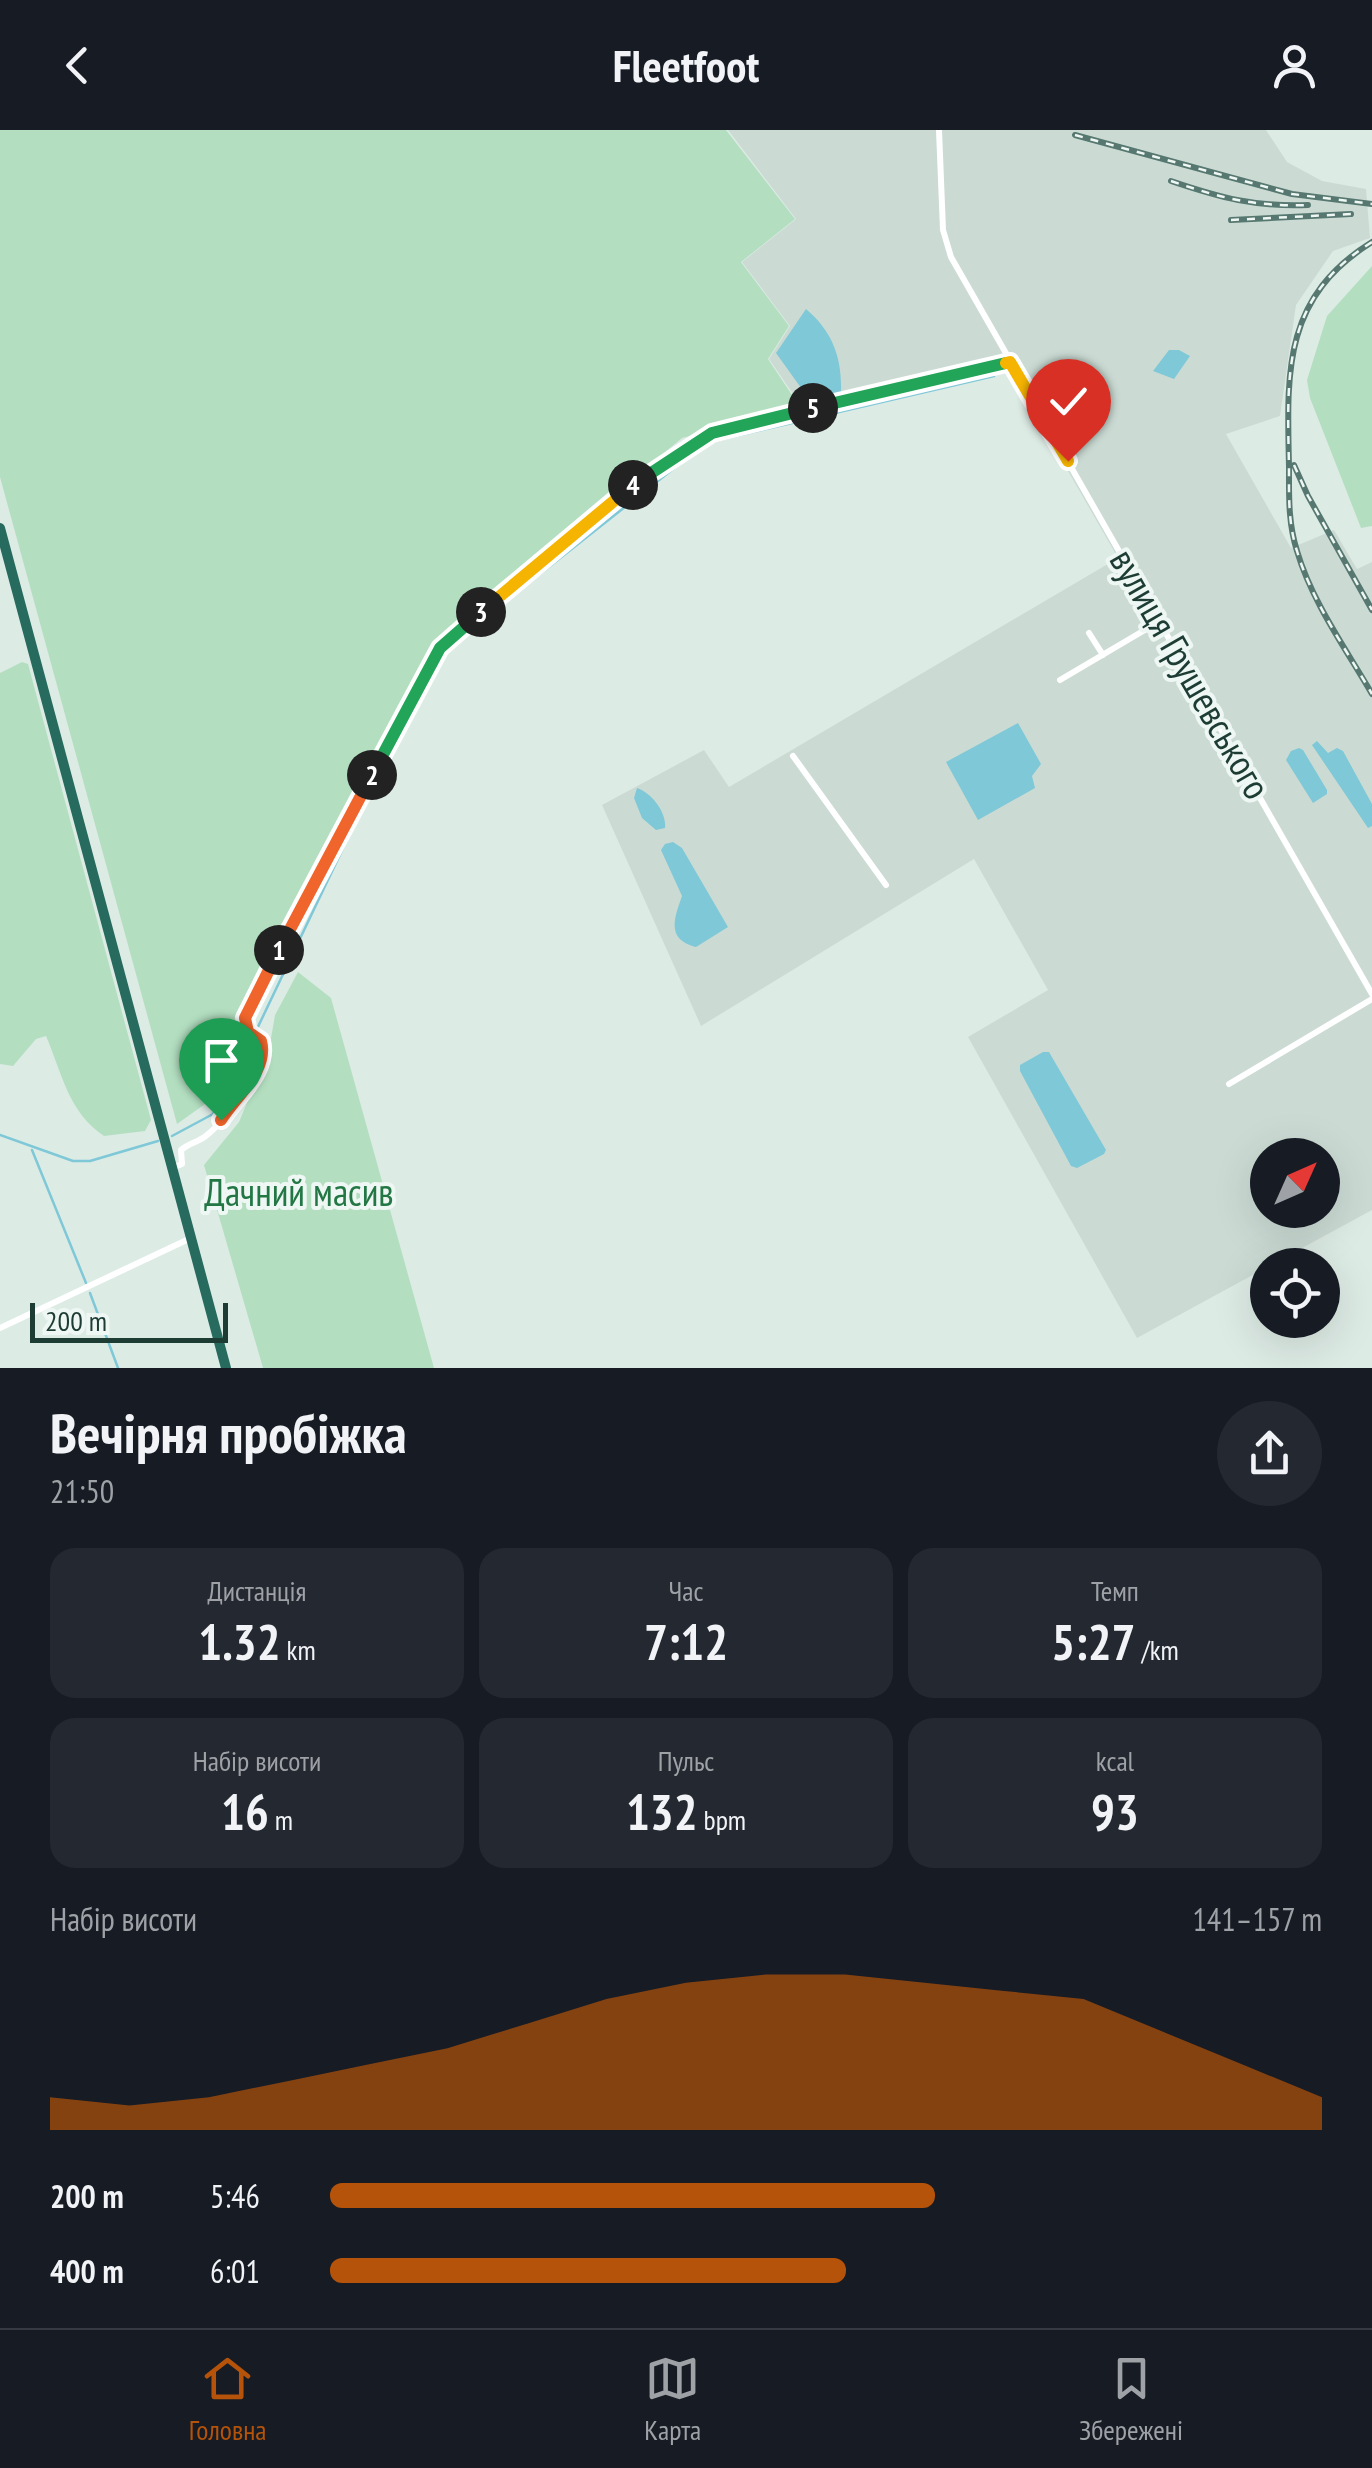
<!DOCTYPE html>
<html lang="uk">
<meta charset="utf-8">
<style>
body{margin:0;font-family:"PT Sans Narrow",sans-serif;background:#242831;color:#f1f3f6;height:100vh;display:flex;flex-direction:column;font-size:38px;white-space:nowrap}
*{box-sizing:border-box;margin:0}
p{font-size:32px;color:#9ea1a6}
.icon{flex:none;width:55px;height:55px;fill:none;stroke:currentColor;stroke-width:2;stroke-linecap:round;stroke-linejoin:round}
.map{position:relative;height:1238px;overflow:hidden}
.sheet{display:flex;flex-direction:column;background:#171b24;flex:1}
.sheet>*{flex:none}
.needle{width:65px;rotate:45deg}
.buttons{position:absolute;left:1250px;top:1008px;display:grid;gap:20px}
.buttons a{display:grid;place-items:center;width:90px;height:90px;border-radius:50%;background:#171b24;box-shadow:0 10px 40px #0002;font-size:50px}
.scale{position:absolute;left:30px;bottom:25px;width:198px;box-sizing:border-box;padding-left:10px;border:5px solid #1d3c34;border-top:0;font-size:28px;line-height:35px;white-space:nowrap;color:#1d3c34;-webkit-text-stroke:8px #eef7f3;paint-order:stroke}
.pin{position:absolute;display:grid;place-items:center;width:85px;height:85px;color:#fff;margin:-102px -42px;border-radius:50% 50% 50% 0;rotate:-45deg;box-shadow:0 0 10px #0007}
.pin .icon{rotate:45deg}
.km{position:absolute;width:50px;height:50px;margin:-25px;border-radius:50%;background:#222;color:#fff;font-size:28px;line-height:50px;text-align:center}
.round{display:grid;place-items:center;flex:none;width:105px;height:105px;border-radius:52px;background:#242831}
.overview{display:flex;align-items:center;justify-content:space-between;height:170px;padding:0 50px}
h1{font-size:55px;font-weight:700;line-height:75px}
.metrics{display:grid;grid-template-columns:repeat(3,1fr);gap:15px;height:170px;padding:10px 50px}
.metrics div{display:grid;align-content:center;border-radius:25px;background:#242831;text-align:center}
.metrics b{font-size:50px;font-weight:700}
.metrics small{font-size:28px;font-weight:400}
.metrics p{font-size:28px}
.chart{height:280px;padding:20px 50px}
.chart p{display:flex;justify-content:space-between}
.chart svg{width:100%;height:180px;margin-top:10px;fill:#b45309;opacity:.7}
ul{padding:0 50px;list-style:none;font-size:32px}
li{display:grid;grid-template-columns:160px 120px 1fr;align-items:center;height:75px}
li i{height:25px;border-radius:12px;background:#b45309}
header{display:flex;justify-content:space-between;align-items:center;height:130px;padding:0 50px;background:#171b24;font-size:45px;font-weight:700}
.dock{display:flex;justify-content:space-around;align-items:center;height:140px;border-top:2px solid #363941;background:#171b24;font-size:28px;color:#9ea1a6}
.dock a{display:grid;justify-items:center;gap:5px}
.dock .current{color:#b45309}
.map>svg:first-child{display:block}
</style>
<header><svg class="icon" aria-label="back" viewBox="0 0 24 24"><path d="M15 5l-7 7 7 7"/></svg>Fleetfoot<svg class="icon" aria-label="person" viewBox="0 0 24 24"><circle cx="12" cy="8" r="4"/><path d="M4 21q1-7 8-7t8 7"/></svg></header>
<div class="map">
<svg width="1372" height="1238" viewBox="0 0 1372 1238">
<rect width="100%" height="100%" fill="#ddebe5"/>
<path fill="#cbdbd4" fill-rule="evenodd" d="M728 0H1266L1287 32 1322 51 1366 59 1370 108 1333 121 1296 175 1280 286 1226 304 1291 418 1334 400 1357 439 1372 432V1080L1137 1208 968 907 1048 860 974 729 701 896 602 675 704 620 729 657 1118 428 1005 231 802 277 769 229 790 196 742 132 796 89ZM1268 1025H1322V1080H1268Z"/>
<path fill="#b3dfc0" d="M0 0H726L795 89 741 132 789 196 768 229 800 277 682 308 435 513 241 880 239 894 205 974 177 994 0 347Z
M1372 136V396L1361 398 1310 268 1307 250 1327 186Z
M22 532 28 534 151 990 145 1001 104 1006C68 982 62 943 46 906L36 909 13 936 0 934V543Z
M298 842 331 868 434 1238H263L204 1035 239 992 269 920 275 885Z"/>
<path fill="#7ec8d7" d="M806 179C833 202 842 228 841 262L809 269 776 223Z
M1169 220H1179L1190 226 1174 249 1153 241Z
M1018 593 1041 634 1032 646 1035 658 978 690 946 632Z
M1317 611 1328 623 1337 618 1343 621 1372 674V696L1368 698 1312 615Z
M1299 618 1303 620 1327 660V664L1313 673 1286 630 1291 621Z
M637 658C652 663 667 683 665 698L656 700 642 688 634 668Z
M673 712 682 718 728 797 696 817C666 809 674 789 682 766L661 720 665 714Z
M1043 922H1049L1106 1020 1104 1024 1077 1038 1071 1036 1020 941V935Z"/>
<g fill="none" stroke-linecap="round" stroke-linejoin="round">
<path stroke="#7ec8d7" stroke-width="2.5" d="M256 901 357 689 450 515 706 313 994 246
M0 1005 73 1031H90L158 1011
M172 1006 213 984 251 911
M32 1020 86 1153
M90 1163 118 1238"/>
<path stroke="#fff" stroke-width="6" d="M939 0 943 100 951 127 1372 864
M1089 503 1103 525
M1060 550 1160 491
M793 626 886 755
M1229 954 1372 869
M172 1038 182 1034 181 1020C189 1013 199 1012 207 1005 221 995 261 939 263 922 264 906 244 907 245 891 246 881 253 872 255 862L440 518 603 382 621 363 712 303 1010 232
M0 1198 191 1108"/>
<path stroke="#266b5e" stroke-width="10" d="M0 398 226 1238"/>
<g stroke="#577870" stroke-width="6">
<path id="rail" d="M1075 5 1292 64 1372 74
M1171 51C1221 68 1255 77 1308 75
M1231 90 1351 84
M1372 112C1282 168 1287 243 1289 337 1289 365 1288 393 1297 421 1312 472 1346 519 1372 564
M1294 335 1308 366 1372 480"/>
</g>
<use href="#rail" stroke="#eef7f3" stroke-width="2.5" stroke-dasharray="8" stroke-linecap="butt"/>
</g>
<g fill="none" stroke-linecap="round" stroke-linejoin="round">
<g stroke="#fff" stroke-width="20">
<path id="split-1" d="M221 990C235 967 269 941 261 911L248 902 245 888 279 820"/>
</g>
<g stroke="#fff" stroke-width="20">
<path id="split-2" d="M279 820 372 645"/>
</g>
<g stroke="#fff" stroke-width="20">
<path id="split-3" d="M372 645 440 518 481 482"/>
</g>
<g stroke="#fff" stroke-width="20">
<path id="split-4" d="M481 482 633 355"/>
</g>
<g stroke="#fff" stroke-width="20">
<path id="split-5" d="M633 355 712 303 813 278"/>
</g>
<g stroke="#fff" stroke-width="20">
<path id="split-6" d="M813 278 1006 233"/>
</g>
<g stroke="#fff" stroke-width="20">
<path id="split-7" d="M1006 233 1010 232 1068 331"/>
</g>
<use href="#split-1" stroke="#f0652b" stroke-width="12"/>
<use href="#split-2" stroke="#f0652b" stroke-width="12"/>
<use href="#split-3" stroke="#22a559" stroke-width="12"/>
<use href="#split-4" stroke="#f5b400" stroke-width="12"/>
<use href="#split-5" stroke="#22a559" stroke-width="12"/>
<use href="#split-6" stroke="#22a559" stroke-width="12"/>
<use href="#split-7" stroke="#f5b400" stroke-width="12"/>
</g>
<g text-anchor="middle" stroke-width="8" stroke-linejoin="round" paint-order="stroke">
<g font-size="38" fill="#1d3c34" stroke="#eef7f3">
<text transform="translate(1190 544) rotate(60)" y="13">вулиця Грушевського</text>
</g>
<g font-size="38" fill="#237745" stroke="#eef7f3">
<text x="299" y="1076">Дачний масив</text>
</g>
</g>
</svg>
<div class="buttons">
<a><svg class="needle" viewBox="-14 -14 28 28"><path d="M0-13l5 13h-10z" fill="#e53935"/><path d="M0 13l5-13h-10z" fill="#9ea1a6"/></svg></a>
<a><svg class="icon" aria-label="locate" viewBox="0 0 24 24"><circle cx="12" cy="12" r="6"/><path d="M12 2v4M12 18v4M2 12h4M18 12h4"/></svg></a>
</div>
<div class="scale">200 m</div>
<div class="pin" style="left:221px;top:990px;background:#1e9e55"><svg class="icon" aria-label="arrive" viewBox="0 0 24 24"><path d="M6 21V4h12l-3 4 3 4H6"/></svg></div>
<div class="pin" style="left:1068px;top:331px;background:#d93025"><svg class="icon" aria-label="check" viewBox="0 0 24 24"><path d="M5 12l5 5 9-10"/></svg></div>
<b class="km" style="left:279px;top:820px">1</b>
<b class="km" style="left:372px;top:645px">2</b>
<b class="km" style="left:481px;top:482px">3</b>
<b class="km" style="left:633px;top:355px">4</b>
<b class="km" style="left:813px;top:278px">5</b>
</div>
<section class="sheet">
<div class="overview"><div><h1>Вечірня пробіжка</h1><p>21:50</p></div><a class="round"><svg class="icon" aria-label="share" viewBox="0 0 24 24"><path d="M12 15V3M7 8l5-5 5 5M5 13v7h14v-7"/></svg></a></div>
<div class="metrics">
<div><p>Дистанція</p><b>1.32<small> km</small></b></div>
<div><p>Час</p><b>7:12</b></div>
<div><p>Темп</p><b>5:27<small> /km</small></b></div>
</div>
<div class="metrics">
<div><p>Набір висоти</p><b>16<small> m</small></b></div>
<div><p>Пульс</p><b>132<small> bpm</small></b></div>
<div><p>kcal</p><b>93</b></div>
</div>
<div class="chart"><p><span>Набір висоти</span>141–157 m</p>
<svg viewBox="0 0 160 44" preserveAspectRatio="none"><path d="M0 44V36L10 38L20 36L30 32L40 28L50 24L60 18L70 12L80 8L90 6L100 6L110 8L120 10L130 12L140 20L150 28L160 36V44z"/></svg>
</div>
<ul>
<li><b>200 m</b>5:46<i style="width:61%"></i></li>
<li><b>400 m</b>6:01<i style="width:52%"></i></li>
</ul>
</section>
<nav class="dock">
<a class="current"><svg class="icon" aria-label="home" viewBox="0 0 24 24"><path d="M3 11l9-7 9 7M6 9v11h12V9"/></svg>Головна</a>
<a><svg class="icon" aria-label="map" viewBox="0 0 24 24"><path d="M3 6l6-2 6 2 6-2v14l-6 2-6-2-6 2zM9 4v14M15 6v14"/></svg>Карта</a>
<a><svg class="icon" aria-label="saved" viewBox="0 0 24 24"><path d="M7 4h10v16l-5-4-5 4z"/></svg>Збережені</a>
</nav>
